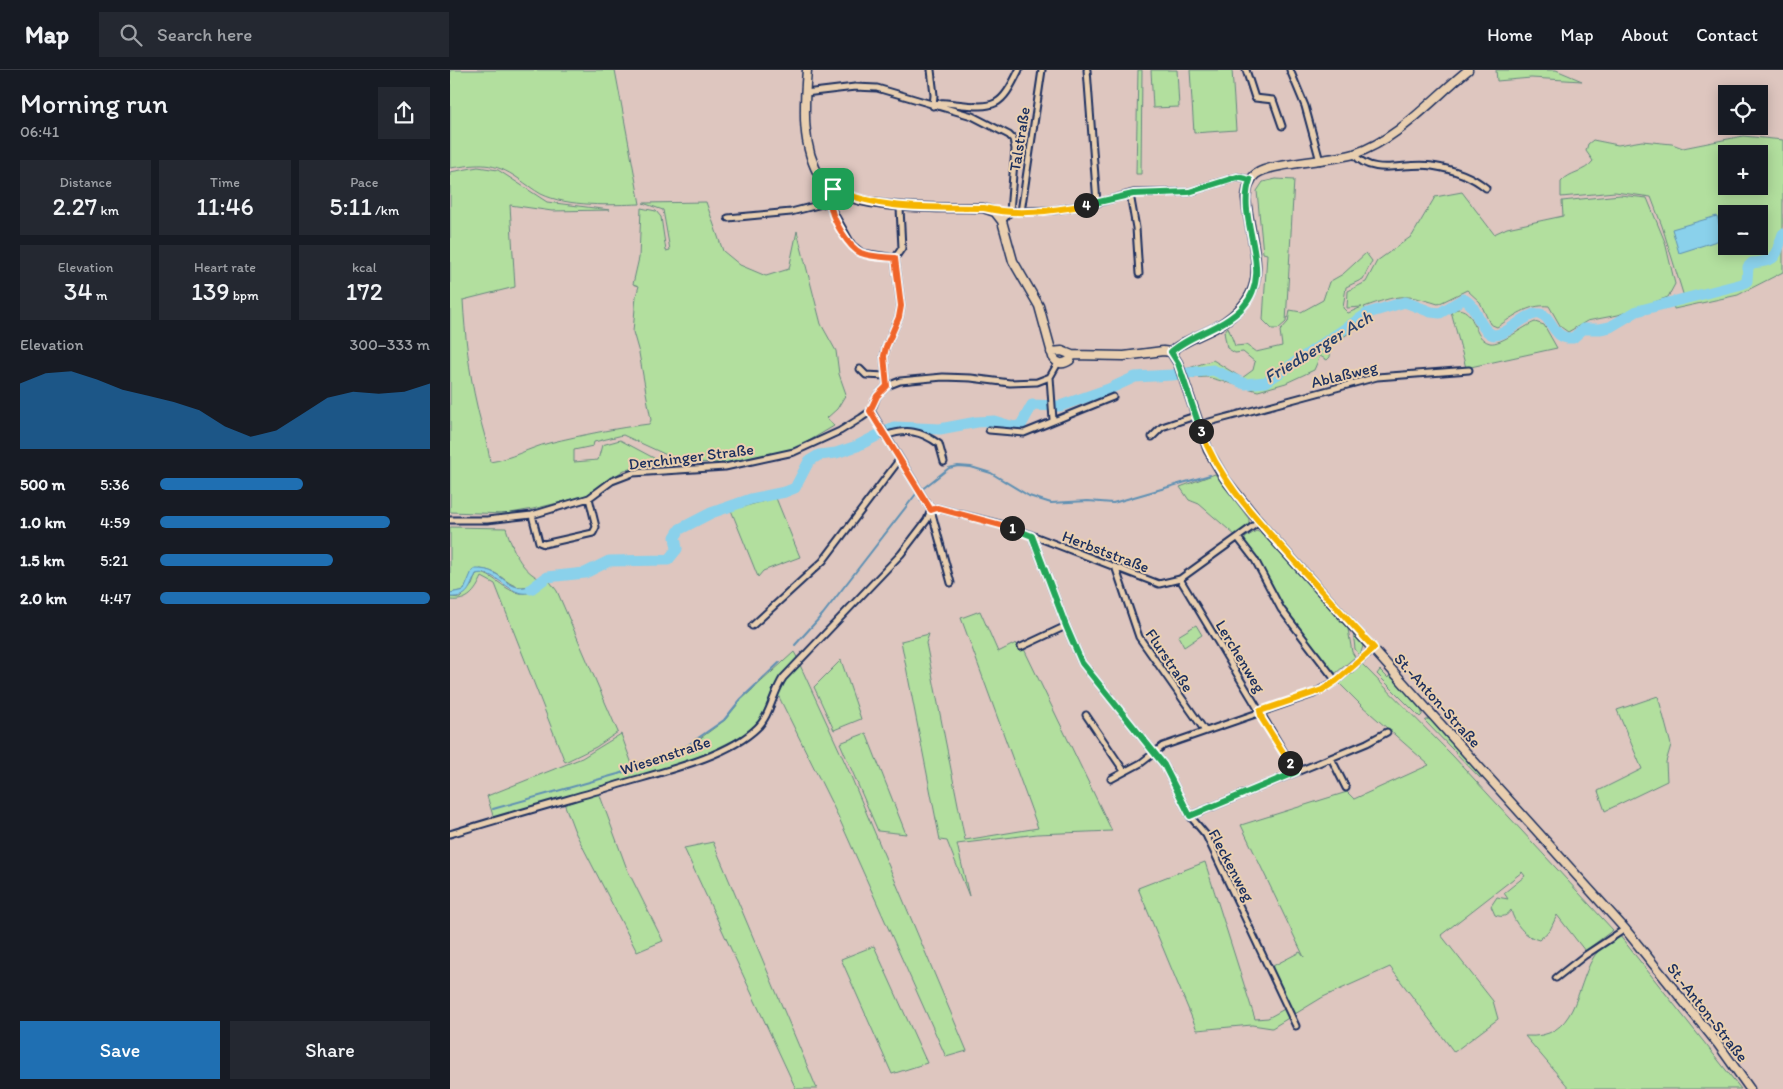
<!DOCTYPE html>
<meta charset="utf-8">
<style>
body{margin:0;font-family:Itim,sans-serif;background:#242831;color:#f1f3f6;height:100vh;display:flex;flex-direction:column;font-size:19px;white-space:nowrap}
*{box-sizing:border-box;margin:0}
p{font-size:16px;color:#9ea1a6}
.icon{flex:none;width:28px;height:28px;fill:none;stroke:currentColor;stroke-width:2;stroke-linecap:round;stroke-linejoin:round}
.map{position:relative;flex:1;overflow:hidden}
.panel{display:flex;flex-direction:column;background:#171b24;width:450px}
.panel>*{flex:none}
.fabs{position:absolute;left:1268px;top:15px;display:grid;gap:10px}
.fabs a{display:grid;place-items:center;width:50px;height:50px;border-radius:0px;background:#171b24;box-shadow:0 2px 12px #0003;font-size:25px}
.pin{position:absolute;display:grid;place-items:center;width:42px;height:42px;color:#fff;margin:-21px;border-radius:10px;box-shadow:0 2px 8px #0006}
.km{position:absolute;width:25px;height:25px;margin:-12px;border-radius:50%;background:#222;color:#fff;font-size:14px;line-height:25px;text-align:center}
.round{display:grid;place-items:center;flex:none;width:52px;height:52px;border-radius:0px;background:#242831}
.summary{display:flex;align-items:center;justify-content:space-between;height:85px;padding:0 20px}
h1{font-size:28px;font-weight:600;line-height:38px}
.metrics{display:grid;grid-template-columns:repeat(3,1fr);gap:8px;height:85px;padding:5px 20px}
.metrics div{display:grid;align-content:center;border-radius:0px;background:#242831;text-align:center}
.metrics b{font-size:25px;font-weight:600}
.metrics small{font-size:14px;font-weight:400}
.metrics p{font-size:14px}
.chart{height:140px;padding:10px 20px}
.chart p{display:flex;justify-content:space-between}
.chart svg{width:100%;height:90px;margin-top:5px;fill:#1f6fb2;opacity:.7}
.button{display:flex;gap:10px;margin-top:auto;padding:10px 20px}
.button a{flex:1;height:58px;border-radius:0px;background:#1f6fb2;color:#fff;font-size:20px;font-weight:600;line-height:58px;text-align:center}
.button a+a{background:#242831;color:#f1f3f6}
ul{padding:0 20px;list-style:none;font-size:16px}
li{display:grid;grid-template-columns:80px 60px 1fr;align-items:center;height:38px}
li i{height:12px;border-radius:6px;background:#1f6fb2}
header{display:flex;align-items:center;gap:30px;box-sizing:border-box;height:70px;padding:0 25px;background:#171b24;border-bottom:1px solid #363941}
header strong{font-size:24px}
nav{display:flex;gap:28px;margin-inline-start:auto;font-size:18px}
.search{width:350px;height:45px;background:#242831;display:flex;align-items:center;gap:12px;box-sizing:border-box;padding:0 18px;border-radius:0px;color:#9ea1a6;font-size:19px}
main{display:flex;flex:1;min-height:0}
.map>svg:first-child{display:block}
</style>
<header>
<strong>Map</strong>
<div class="search"><svg class="icon" aria-label="search" viewBox="0 0 24 24"><circle cx="10" cy="10" r="6"/><path d="M15 15l6 6"/></svg>Search here</div>
<nav><a>Home</a><a>Map</a><a>About</a><a>Contact</a></nav>
</header>
<main>
<section class="panel">
<div class="summary"><div><h1>Morning run</h1><p>06:41</p></div><a class="round"><svg class="icon" aria-label="share" viewBox="0 0 24 24"><path d="M12 15V3M7 8l5-5 5 5M5 13v7h14v-7"/></svg></a></div>
<div class="metrics">
<div><p>Distance</p><b>2.27<small> km</small></b></div>
<div><p>Time</p><b>11:46</b></div>
<div><p>Pace</p><b>5:11<small> /km</small></b></div>
</div>
<div class="metrics">
<div><p>Elevation</p><b>34<small> m</small></b></div>
<div><p>Heart rate</p><b>139<small> bpm</small></b></div>
<div><p>kcal</p><b>172</b></div>
</div>
<div class="chart"><p><span>Elevation</span>300–333 m</p>
<svg viewBox="0 0 160 44" preserveAspectRatio="none"><path d="M0 44V12L10 7L20 6L30 10L40 15L50 18L60 21L70 25L80 33L90 38L100 35L110 27L120 19L130 16L140 17L150 16L160 12V44z"/></svg>
</div>
<ul>
<li><b>500 m</b>5:36<i style="width:53%"></i></li>
<li><b>1.0 km</b>4:59<i style="width:85%"></i></li>
<li><b>1.5 km</b>5:21<i style="width:64%"></i></li>
<li><b>2.0 km</b>4:47<i style="width:100%"></i></li>
</ul>
<div class="button"><a>Save</a><a>Share</a></div>
</section>
<div class="map">
<svg width="1333" height="1019" viewBox="0 0 1333 1019">
<rect width="100%" height="100%" fill="#dec6bf"/>
<filter id="ink" filterUnits="userSpaceOnUse"><feTurbulence type="fractalNoise" baseFrequency=".02" numOctaves="2"/><feDisplacementMap in="SourceGraphic" scale="10" xChannelSelector="R" yChannelSelector="G"/><feConvolveMatrix kernelMatrix="1 2 1 2 8 2 1 2 1" color-interpolation-filters="sRGB"/></filter>
<g filter="url(#ink)">
<path fill="#b2df9e" stroke="#66877e" fill-rule="evenodd" d="M0 0H165L190 134C161 135 118 137 91 124 84 120 76 114 69 109 43 91 30 94 0 98Z
M688 0H692L691 104H686Z
M701 0H727L729 37 703 38Z
M740 0H782L786 60 744 63Z
M1046 0H1106L1132 11 1081 8 1047 11Z
M1293 66 1333 70V202L1288 225 1224 239 1223 234 1294 216 1293 209 1291 213 1261 218 1234 227 1212 156 1201 127 1165 122 1111 127V112C1120 101 1134 103 1143 91L1136 81 1138 74 1143 70 1168 75 1192 71 1222 74 1233 78ZM1276 84H1309V116H1276ZM1276 144H1309V176H1276Z
M28 97 48 100 97 132 160 140 102 141 60 135 65 217 13 230C15 265 19 302 27 336 31 355 38 373 40 392 61 389 79 378 99 373 132 365 166 358 199 354L201 350 189 283 183 262 186 226 189 216 183 214 189 188 191 138 206 141 211 147 216 181 220 180 213 140 193 133 256 132 273 181 290 195 316 206 339 199 347 161 371 254 386 281 389 304 396 324 387 339 377 348 384 356 347 378 275 393 232 392 173 365 144 372 143 376 124 380V392L148 390 152 375 170 370 217 395H204L174 400 136 426 83 439 55 444 0 442V102Z
M826 109 844 110 836 252 828 259H822L813 250 817 184 813 183 807 121 813 112Z
M1012 122 1044 164 1057 158 1113 146 1112 131 1170 125 1197 128 1215 172 1225 214 1218 227 1168 245 1137 251 1118 262 1111 257 1099 236C1078 234 1064 246 1047 257L1040 254 1030 232 1017 220 988 234C953 223 948 225 914 237L921 247 881 276 880 287 877 290 870 286 864 300 836 313 808 321 757 307 739 308 736 299 763 290 792 308 803 300 805 292 793 282 785 283 777 278 774 262 778 257 785 276 796 275 806 282 832 276 830 261 838 252 840 240 851 242 873 230 879 212 893 204 916 183 922 191 913 209 896 217 893 238 898 243 912 237 897 238 898 221 916 212 927 191 962 166 985 127Z
M1008 239C1028 241 1021 268 1040 273 1051 275 1074 256 1085 252L1094 255 1107 278 1016 298 1001 241Z
M765 404 799 449V457L786 466 749 434 739 430 730 417Z
M326 428 350 487 313 501 308 507 281 440Z
M0 457 56 458C63 480 70 500 92 510 58 530 59 501 30 499L14 520 0 523Z
M806 461 811 463 898 559 902 582 905 587 886 603 878 598 829 531 808 488 795 473V468Z
M30 503C45 505 58 525 74 523 84 521 90 514 98 509L107 521 168 662 146 677 115 692 45 514 32 507C25 522 18 532 0 530V527L10 528 22 515 26 504Z
M530 541 548 582 566 573 570 581 574 579 662 761 587 764 507 774 519 826 497 771 490 770 451 571 479 564 476 573 515 770 588 758 511 548Z
M746 555 752 565 734 577 728 566Z
M903 561 913 576 910 586 905 579Z
M344 582 348 589 325 615 309 653 290 667 247 688 44 749 37 726 132 688 171 664 182 694 233 681 275 650 291 630Z
M391 590 411 649 384 660 364 617Z
M912 594 1003 686 1163 860 1135 881 1107 845 1100 860 1089 870C1075 867 1064 853 1061 840 1057 846 1053 848 1045 845L1041 836 1047 827 1058 829 1054 823 1075 806 1072 802 991 865 1043 931 1048 949 1004 982 940 897 873 927 822 958 802 955 747 960 688 818 755 792 805 949 818 948 838 937 821 897 850 882 854 887 791 755 897 722 904 729 979 695 912 636 889 613Z
M350 595 397 697 517 981 496 987 388 746 327 623 338 606Z
M930 600 938 608 939 606 949 613 972 640V645L970 647 927 604Z
M1208 626 1221 675 1216 692 1217 711 1155 741 1148 721 1192 699 1167 640Z
M978 649 981 650 1031 704 1030 708 975 651Z
M416 663 456 764 428 761 390 673Z
M149 723 177 799 213 871 187 882 125 762 114 733Z
M263 772 367 1019H346L234 778Z
M1170 866 1291 1019H1120L1075 966C1127 970 1125 919 1143 888 1149 878 1161 872 1170 866Z
M424 876 477 993 442 1004 391 889Z"/>
<path fill="#8ad1eb" stroke="#5e90b3" d="M1267 146 1273 169 1229 183 1222 159Z
M25 499C58 497 55 532 92 510L94 512C67 544 50 497 26 504 19 518 19 528 0 527V523L14 520 22 501Z"/>
<g fill="none" stroke-linecap="round" stroke-linejoin="round">
<path stroke="#5e90b3" stroke-width="2" d="M345 575 373 544 466 424 499 398 508 396 521 397 541 403 579 426 601 433 638 431 663 433 760 405
M43 739 168 704 228 682 274 650 291 629 330 592"/>
<path stroke="#8ad1eb" stroke-width="11" d="M81 519 97 507 135 503 159 491 218 490 227 479 225 467 230 459 261 443 301 429 335 422 345 418 359 391 369 385 386 383 407 376 444 357 490 359 527 352 544 351 564 357 571 355 582 335 610 336 659 319 685 307 722 305 763 300 795 314 816 312 918 243 955 232 981 242 990 243 1013 229C1028 235 1027 257 1041 264 1053 270 1072 246 1085 244 1104 241 1099 270 1123 268L1133 259H1150L1160 257 1187 241 1292 214 1297 211 1298 197 1302 193C1329 191 1325 186 1333 164"/>
<g stroke="#1b2f5e" stroke-width="9">
<path id="street" d="M481 0 484 25 483 36
M637 0 647 133
M796 0 805 28 823 30 832 56
M840 0 855 36 870 91
M355 23 405 17 427 18 522 46 559 65 563 69 565 79 560 142 552 151
M483 36C491 31 496 33 505 34 546 39 551 37 569 0
M904 84C922 108 957 91 982 96 1001 99 1022 106 1036 118
M383 119 380 126 381 138 402 175 412 183 445 188 451 236 449 247 436 277 434 286 437 316
M680 124 686 158 689 204
M545 142 605 140 647 133 683 123 739 122 787 107 800 110
M571 142 592 0
M278 148 341 142 380 132
M445 188 452 178 450 138
M410 299 416 305 435 306
M600 307 603 350
M421 341 481 440 501 513
M748 355 927 307 1019 300
M539 360 574 363 663 327
M435 366C457 358 471 361 489 374L494 392
M702 367 712 357 745 346
M481 440 487 438 558 456 709 514 730 509 809 452
M82 445 89 472 94 474 143 463 146 457 139 428
M0 450H37L82 445 139 428 162 411 183 403 275 397 344 382 390 361 411 348 421 341 427 326 437 316 450 311 493 307 521 308 560 313 587 312 600 307 608 293
M582 466 616 556 632 593 714 695 740 746 756 765 846 956
M788 468 805 490 831 539 886 611
M666 499 689 567 755 661
M730 509 846 702
M302 556 373 491 450 389
M571 577 616 556
M636 645 674 701
M881 688 896 718
M661 709 691 693 713 676 863 624 886 611 924 578
M740 746 917 673 937 662
M0 764C55 747 109 732 164 716 206 703 275 689 307 658 320 646 323 623 333 608L451 484 477 450 481 440
M1106 908 1134 886 1175 859"/>
</g>
<g stroke="#1b2f5e" stroke-width="11">
<path id="secondary" d="M357 0C354 36 351 77 371 109 393 143 497 137 533 138L545 142 552 151 563 191 589 236 603 287C607 294 613 295 620 290L622 285
M601 282 612 281 622 285 674 286 713 281 721 282
M721 282 728 293 758 380 775 409 814 458 1175 859 1268 974 1300 1019
M721 282C733 270 753 265 768 256 827 220 801 184 796 128 797 119 799 109 806 104 821 93 881 91 904 84 949 69 982 29 1018 0"/>
</g>
<use href="#street" stroke="#e9cfb0" stroke-width="5"/>
<use href="#secondary" stroke="#e9cfb0" stroke-width="8"/>
</g>
</g>
<g fill="none" stroke-linecap="round" stroke-linejoin="round" filter="url(#ink)">
<g stroke="#fff" stroke-width="10">
<path id="split-1" d="M383 119C380 125 379 131 381 138 384 151 398 177 411 183 421 187 434 187 445 188L451 236 449 247 436 277 434 286 437 316 427 326 420 341 481 440 487 438 562 458"/>
</g>
<g stroke="#fff" stroke-width="10">
<path id="split-2" d="M562 458 582 466 616 556 632 593 714 695 740 746 846 702 840 693"/>
</g>
<g stroke="#fff" stroke-width="10">
<path id="split-3" d="M751 361C769 410 805 447 839 485 867 516 895 547 924 578L886 611 872 620 810 641 812 649 840 693"/>
</g>
<g stroke="#fff" stroke-width="10">
<path id="split-4" d="M636 135 683 124 739 122 787 107 800 110C785 151 826 201 793 237 773 259 740 264 721 282L728 293 751 361"/>
</g>
<g stroke="#fff" stroke-width="10">
<path id="split-5" d="M383 119C433 141 480 137 534 138 567 146 602 141 636 135"/>
</g>
<use href="#split-1" stroke="#f0652b" stroke-width="6"/>
<use href="#split-2" stroke="#22a559" stroke-width="6"/>
<use href="#split-3" stroke="#f5b400" stroke-width="6"/>
<use href="#split-4" stroke="#22a559" stroke-width="6"/>
<use href="#split-5" stroke="#f5b400" stroke-width="6"/>
</g>
<g text-anchor="middle" stroke-width="4" stroke-linejoin="round" paint-order="stroke">
<g font-size="16" fill="#1b2f5e" stroke="#e9cfb0">
<text transform="translate(569 69) rotate(-81)" y="6">Talstraße</text>
<text transform="translate(894 304) rotate(-14)" y="6">Ablaßweg</text>
<text transform="translate(241 386) rotate(-7)" y="6">Derchinger Straße</text>
<text transform="translate(656 481) rotate(21)" y="6">Herbststraße</text>
<text transform="translate(791 586) rotate(59)" y="6">Lerchenweg</text>
<text transform="translate(720 590) rotate(56)" y="6">Flurstraße</text>
<text transform="translate(988 630) rotate(48)" y="6">St.-Anton-Straße</text>
<text transform="translate(215 685) rotate(-18)" y="6">Wiesenstraße</text>
<text transform="translate(782 795) rotate(62)" y="6">Fleckenweg</text>
<text transform="translate(1258 942) rotate(52)" y="6">St.-Anton-Straße</text>
</g>
<g font-size="18" font-style="italic" fill="#263f6c" stroke="#e9cfb0">
<text transform="translate(868 277) rotate(-31)" y="6">Friedberger Ach</text>
</g>
</g>
</svg>
<div class="fabs">
<a><svg class="icon" aria-label="locate" viewBox="0 0 24 24"><circle cx="12" cy="12" r="6"/><path d="M12 2v4M12 18v4M2 12h4M18 12h4"/></svg></a>
<a>+</a>
<a>−</a>
</div>
<div class="pin" style="left:383px;top:119px;background:#1e9e55"><svg class="icon" aria-label="arrive" viewBox="0 0 24 24"><path d="M6 21V4h12l-3 4 3 4H6"/></svg></div>
<b class="km" style="left:562px;top:458px">1</b>
<b class="km" style="left:840px;top:693px">2</b>
<b class="km" style="left:751px;top:361px">3</b>
<b class="km" style="left:636px;top:135px">4</b>
</div>
</main>
